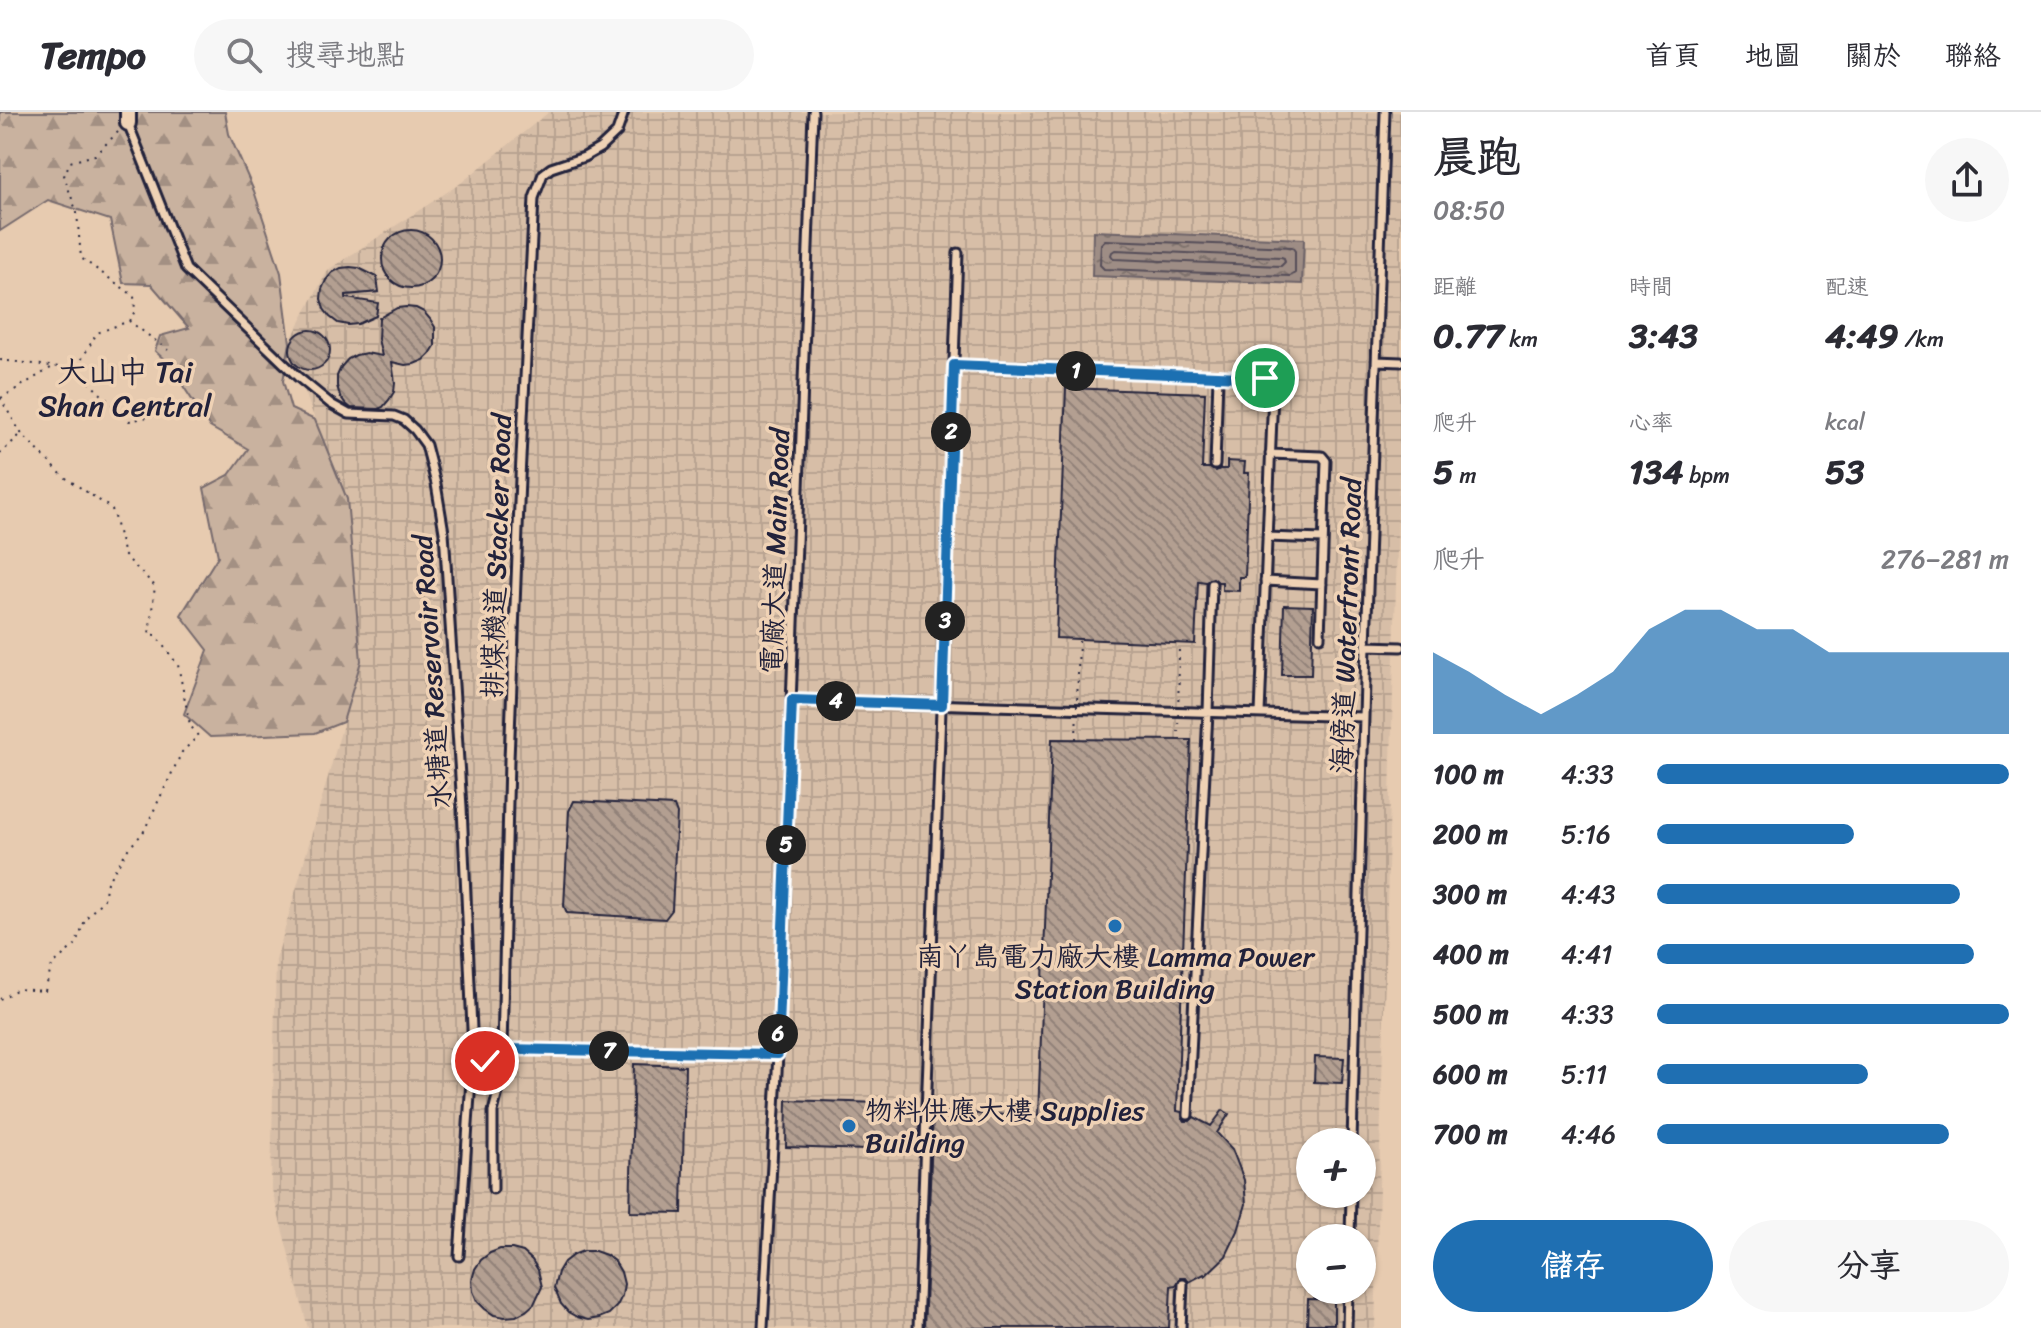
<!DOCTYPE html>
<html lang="zh-TW">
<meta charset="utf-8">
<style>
body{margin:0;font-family:Sriracha,"LXGW WenKai TC",sans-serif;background:#f7f7f7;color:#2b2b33;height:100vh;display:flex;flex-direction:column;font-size:30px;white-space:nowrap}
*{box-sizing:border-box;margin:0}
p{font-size:26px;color:#7c7c81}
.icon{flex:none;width:44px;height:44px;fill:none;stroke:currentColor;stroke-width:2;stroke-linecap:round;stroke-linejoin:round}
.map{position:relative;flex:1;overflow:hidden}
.panel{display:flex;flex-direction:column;background:#fff;width:640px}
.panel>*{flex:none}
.fabs{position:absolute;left:1296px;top:1016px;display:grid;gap:16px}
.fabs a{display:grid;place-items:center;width:80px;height:80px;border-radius:50%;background:#fff;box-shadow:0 2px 6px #0004;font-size:40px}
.pin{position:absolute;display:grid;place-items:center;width:68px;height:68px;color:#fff;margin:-34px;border:4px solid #fff;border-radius:50%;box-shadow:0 2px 8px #0007}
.km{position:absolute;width:40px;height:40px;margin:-20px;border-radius:50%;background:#222;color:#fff;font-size:22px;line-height:40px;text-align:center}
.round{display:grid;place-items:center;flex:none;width:84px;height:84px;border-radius:42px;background:#f7f7f7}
.summary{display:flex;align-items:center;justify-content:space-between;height:136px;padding:0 32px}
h1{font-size:44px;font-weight:700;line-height:60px}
.figures{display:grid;grid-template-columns:repeat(3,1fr);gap:12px;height:136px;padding:8px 32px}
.figures div{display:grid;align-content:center}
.figures b{font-size:34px;font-weight:700}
.figures small{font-size:22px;font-weight:400}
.figures p{font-size:22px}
.chart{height:224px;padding:16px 32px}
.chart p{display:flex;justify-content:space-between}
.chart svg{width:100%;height:144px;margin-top:8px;fill:#1f6fb2;opacity:.7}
.primary-button{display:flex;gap:16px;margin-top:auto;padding:16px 32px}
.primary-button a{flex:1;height:92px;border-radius:48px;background:#1f6fb2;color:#fff;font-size:32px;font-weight:700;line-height:92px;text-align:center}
.primary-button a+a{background:#f7f7f7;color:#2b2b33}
ul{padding:0 32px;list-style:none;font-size:26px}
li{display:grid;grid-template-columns:128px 96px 1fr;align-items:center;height:60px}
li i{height:20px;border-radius:10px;background:#1f6fb2}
header{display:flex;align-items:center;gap:48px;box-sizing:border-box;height:112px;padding:0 40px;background:#fff;border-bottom:2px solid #e1e1e2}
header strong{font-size:38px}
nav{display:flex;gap:44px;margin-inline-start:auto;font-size:28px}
.search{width:560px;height:72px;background:#f7f7f7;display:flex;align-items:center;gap:20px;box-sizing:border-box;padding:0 28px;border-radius:44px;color:#7c7c81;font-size:30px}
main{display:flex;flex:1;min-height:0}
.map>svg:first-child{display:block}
</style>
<header>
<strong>Tempo</strong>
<div class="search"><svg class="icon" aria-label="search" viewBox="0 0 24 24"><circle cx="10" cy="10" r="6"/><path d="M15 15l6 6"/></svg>搜尋地點</div>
<nav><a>首頁</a><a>地圖</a><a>關於</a><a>聯絡</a></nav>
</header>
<main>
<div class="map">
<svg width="1401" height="1216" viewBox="0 0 1401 1216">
<defs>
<pattern id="industrial-grid" width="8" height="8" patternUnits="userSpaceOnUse" patternTransform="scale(2)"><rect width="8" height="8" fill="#d7bea7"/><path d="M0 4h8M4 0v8" fill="none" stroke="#b8a391"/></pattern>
<pattern id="forest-firs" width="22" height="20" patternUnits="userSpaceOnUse" patternTransform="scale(2)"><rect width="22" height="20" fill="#c9b29f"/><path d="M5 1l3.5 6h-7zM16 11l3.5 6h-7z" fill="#a39083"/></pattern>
<pattern id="water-ripples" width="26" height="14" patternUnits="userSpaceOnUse" patternTransform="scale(2)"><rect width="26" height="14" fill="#9e8d85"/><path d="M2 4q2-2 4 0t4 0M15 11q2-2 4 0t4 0" fill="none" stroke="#80736e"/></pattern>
<pattern id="building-back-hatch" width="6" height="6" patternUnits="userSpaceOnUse" patternTransform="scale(2)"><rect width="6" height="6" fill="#b39f91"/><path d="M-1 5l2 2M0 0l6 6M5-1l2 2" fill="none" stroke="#918178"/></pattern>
</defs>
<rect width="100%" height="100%" fill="#e7cbb0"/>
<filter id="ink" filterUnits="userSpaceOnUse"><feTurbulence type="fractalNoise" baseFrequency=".0125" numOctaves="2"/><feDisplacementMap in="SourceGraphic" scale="16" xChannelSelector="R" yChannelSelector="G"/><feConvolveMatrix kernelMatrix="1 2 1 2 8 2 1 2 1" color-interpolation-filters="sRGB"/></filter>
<g filter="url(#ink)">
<path fill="url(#industrial-grid)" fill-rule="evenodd" d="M549 0H1401V296L1375 1216H308L271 1074 276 848 361 549 347 387 315 308 288 233 328 158 461 71ZM1310 1030H1362V1082H1310ZM1310 1126H1362V1178H1310Z"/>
<path fill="url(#forest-firs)" stroke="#766a6d" stroke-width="2" d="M0 0H225L229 22 254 79 281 161 290 231 283 269 291 297 315 308 347 387 361 549 343 610 315 621 210 625 184 602 208 538 181 503 218 444 204 376 229 363 248 337 210 315 168 251 155 239 160 224 189 216 151 172 123 171 110 108 48 88 0 119Z"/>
<path fill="url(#water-ripples)" stroke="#6c6267" stroke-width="2" d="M1093 119 1304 127 1302 172 1092 164Z"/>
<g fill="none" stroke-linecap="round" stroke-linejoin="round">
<path stroke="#544d59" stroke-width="2" d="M1105 128 1292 135 1295 139V161L1290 164 1104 157 1100 153 1101 132Z
M1115 138 1281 145 1284 146 1285 150 1281 154 1114 147 1111 143 1112 140Z"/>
</g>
<path fill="url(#building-back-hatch)" stroke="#22223b" stroke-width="2" d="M382 147a29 29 0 1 1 58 0a29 29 0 1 1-58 0Z
M350 155 359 156 377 165 379 180 346 183V186L378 191 376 204 358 212 348 213 338 211 330 205 324 197 321 187 322 177 326 168 332 161 341 156Z
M406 195 416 196 424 200 430 207 435 215V234L430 242 424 248 414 252 405 253 392 250 395 271 394 280 389 288 383 295 378 297 351 296 346 292 340 284 337 274V264L341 255 348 247 356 243 366 241 382 244 378 227 379 206 397 196Z
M290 238a20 20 0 1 1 40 0a20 20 0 1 1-40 0Z
M1066 276 1205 281 1202 356H1210L1216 359 1220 357H1227V349L1245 350 1244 361H1249L1245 465H1239V479L1222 478V470H1218L1213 466 1206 470 1198 469 1195 532 1056 526Z
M1284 493 1313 494 1311 563H1282Z
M1052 627 1191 628 1177 999 1182 1000V1005L1185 1009H1190L1194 1005 1211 1014 1223 998 1229 1002 1217 1021 1232 1037 1244 1068 1246 1092 1238 1119 1226 1144 1205 1164 1204 1162 1189 1170 1186 1166H1181L1176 1173 1171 1174 1169 1216H924L933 1000 1038 1004Z
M574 689 674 694 677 702 672 798 665 807 567 801 564 794 569 699Z
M1315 945 1344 946 1342 971 1314 970Z
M634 952 685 954 682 1101 630 1100Z
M787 988 912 992V999L920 1000 918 1040 786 1035Z
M500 1137H512L523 1140 532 1148 538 1158 542 1175 534 1192 526 1199 516 1204 505 1205 494 1203 485 1197 477 1189 473 1179 472 1168 475 1157 481 1148 490 1141Z
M583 1139H595L606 1143 615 1150 621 1160 624 1172 622 1184 617 1194 609 1202 599 1206 588 1208 577 1205 568 1200 561 1192 554 1176 558 1160 564 1150 573 1143Z
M1308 1187 1334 1188V1212H1307Z"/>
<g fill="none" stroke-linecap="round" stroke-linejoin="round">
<g stroke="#22223b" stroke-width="13">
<path id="service" d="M128 11 186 157 298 265 331 292 349 302 394 304 404 308 415 318 426 333 436 372 444 420 462 695 473 939 459 1144
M1377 249 1401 250
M954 253 1265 266C1271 270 1273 273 1273 280L1260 602
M1270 342 1322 344 1326 349 1320 525
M1215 353 1218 265
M1267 425 1323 427
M1265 469 1322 472
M1366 534 1401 535
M792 588 1364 605
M473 939C484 955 490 948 502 937L778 942
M1188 1003 1208 600 1212 472
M1352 1030 1366 534 1385 0
M493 1077V1000L499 976 502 937 509 648 520 366 534 86 543 62 551 56 584 45 600 36 617 20 624 0
M1350 1126 1351 1082
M763 1216 778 942 813 0
M918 1216 958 141
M1181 1216 1183 1172
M1347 1216 1348 1178"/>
</g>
<g stroke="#22223b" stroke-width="20">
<path id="minor" d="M128 0V11"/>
</g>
<path stroke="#22223b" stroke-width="2" stroke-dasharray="2 6" stroke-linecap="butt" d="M118 20 95 43 70 50 64 64 77 101 81 146 134 184 135 199 129 209
M0 248 76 257 97 221 129 209 168 238
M77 259 129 309 163 302
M0 286 21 321 63 364 112 397 124 443 155 474 149 522 155 523 178 553 190 613 198 624 182 640 143 721 128 737 107 770 104 787 86 806 75 833 52 853 45 879 18 877 0 887
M1 286 51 256
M0 342 21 322"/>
<use href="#service" stroke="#efd2b5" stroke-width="7"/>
<use href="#minor" stroke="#efd2b5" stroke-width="14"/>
<path stroke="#22223b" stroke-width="2" stroke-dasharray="2 6" stroke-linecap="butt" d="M1076 627 1079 527
M1178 628 1179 531"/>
</g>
</g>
<g fill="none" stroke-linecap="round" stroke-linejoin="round" filter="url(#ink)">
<g stroke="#fff" stroke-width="16">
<path id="route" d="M485 949 489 947 502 937 778 942 792 588 942 593 954 253 1265 266"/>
</g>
<use href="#route" stroke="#1f6fb2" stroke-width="10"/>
</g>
<g fill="#1f6fb2" stroke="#efd2b5" stroke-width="3">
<circle cx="1115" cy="814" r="8"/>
<circle cx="849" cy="1014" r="8"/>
</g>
<g text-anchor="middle" stroke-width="7" stroke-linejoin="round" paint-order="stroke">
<g font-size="28" fill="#22223b" stroke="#efd2b5">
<text transform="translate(775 439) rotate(-88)" y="10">電廠大道 Main Road</text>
<text transform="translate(496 444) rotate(-88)" y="10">排煤機道 Stacker Road</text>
<text transform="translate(1346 514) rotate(-88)" y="10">海傍道 Waterfront Road</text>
<text transform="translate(431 560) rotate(-94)" y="10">水塘道 Reservoir Road</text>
</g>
<g font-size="28" fill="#22223b" stroke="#efd2b5">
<text x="1115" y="854">南丫島電力廠大樓 Lamma Power<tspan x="1115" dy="32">Station Building</tspan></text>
<text x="865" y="1008" text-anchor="start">物料供應大樓 Supplies<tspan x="865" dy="32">Building</tspan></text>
</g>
<g font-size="30" fill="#22223b" stroke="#efd2b5">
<text x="125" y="270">大山中 Tai<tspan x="125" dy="34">Shan Central</tspan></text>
</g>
</g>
</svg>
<div class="fabs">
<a>+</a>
<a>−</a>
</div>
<div class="pin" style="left:1265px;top:266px;background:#1e9e55"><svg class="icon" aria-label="arrive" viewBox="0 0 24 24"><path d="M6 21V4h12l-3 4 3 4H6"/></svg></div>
<div class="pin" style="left:485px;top:949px;background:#d93025"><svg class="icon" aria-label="check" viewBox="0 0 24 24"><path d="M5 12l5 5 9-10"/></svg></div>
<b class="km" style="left:1076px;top:259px">1</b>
<b class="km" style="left:951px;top:320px">2</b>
<b class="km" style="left:945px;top:509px">3</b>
<b class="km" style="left:836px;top:589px">4</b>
<b class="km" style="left:786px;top:733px">5</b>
<b class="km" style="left:778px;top:922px">6</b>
<b class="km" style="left:609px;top:939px">7</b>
</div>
<section class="panel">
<div class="summary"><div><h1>晨跑</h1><p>08:50</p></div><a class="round"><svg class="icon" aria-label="share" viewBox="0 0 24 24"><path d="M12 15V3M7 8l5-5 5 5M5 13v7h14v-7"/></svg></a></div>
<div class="figures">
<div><p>距離</p><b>0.77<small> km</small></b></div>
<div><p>時間</p><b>3:43</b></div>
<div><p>配速</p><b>4:49<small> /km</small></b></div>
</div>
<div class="figures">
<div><p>爬升</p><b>5<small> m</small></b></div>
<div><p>心率</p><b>134<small> bpm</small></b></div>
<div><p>kcal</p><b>53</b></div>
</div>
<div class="chart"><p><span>爬升</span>276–281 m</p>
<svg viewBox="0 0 160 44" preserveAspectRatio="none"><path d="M0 44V19L10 25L20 32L30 38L40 32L50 25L60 12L70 6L80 6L90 12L100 12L110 19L120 19L130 19L140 19L150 19L160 19V44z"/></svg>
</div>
<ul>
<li><b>100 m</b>4:33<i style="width:100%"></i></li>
<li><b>200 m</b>5:16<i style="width:56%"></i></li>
<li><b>300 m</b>4:43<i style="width:86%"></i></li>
<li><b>400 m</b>4:41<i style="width:90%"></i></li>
<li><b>500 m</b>4:33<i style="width:100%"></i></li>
<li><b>600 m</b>5:11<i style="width:60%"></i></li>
<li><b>700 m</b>4:46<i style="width:83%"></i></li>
</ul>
<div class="primary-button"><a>儲存</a><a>分享</a></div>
</section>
</main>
